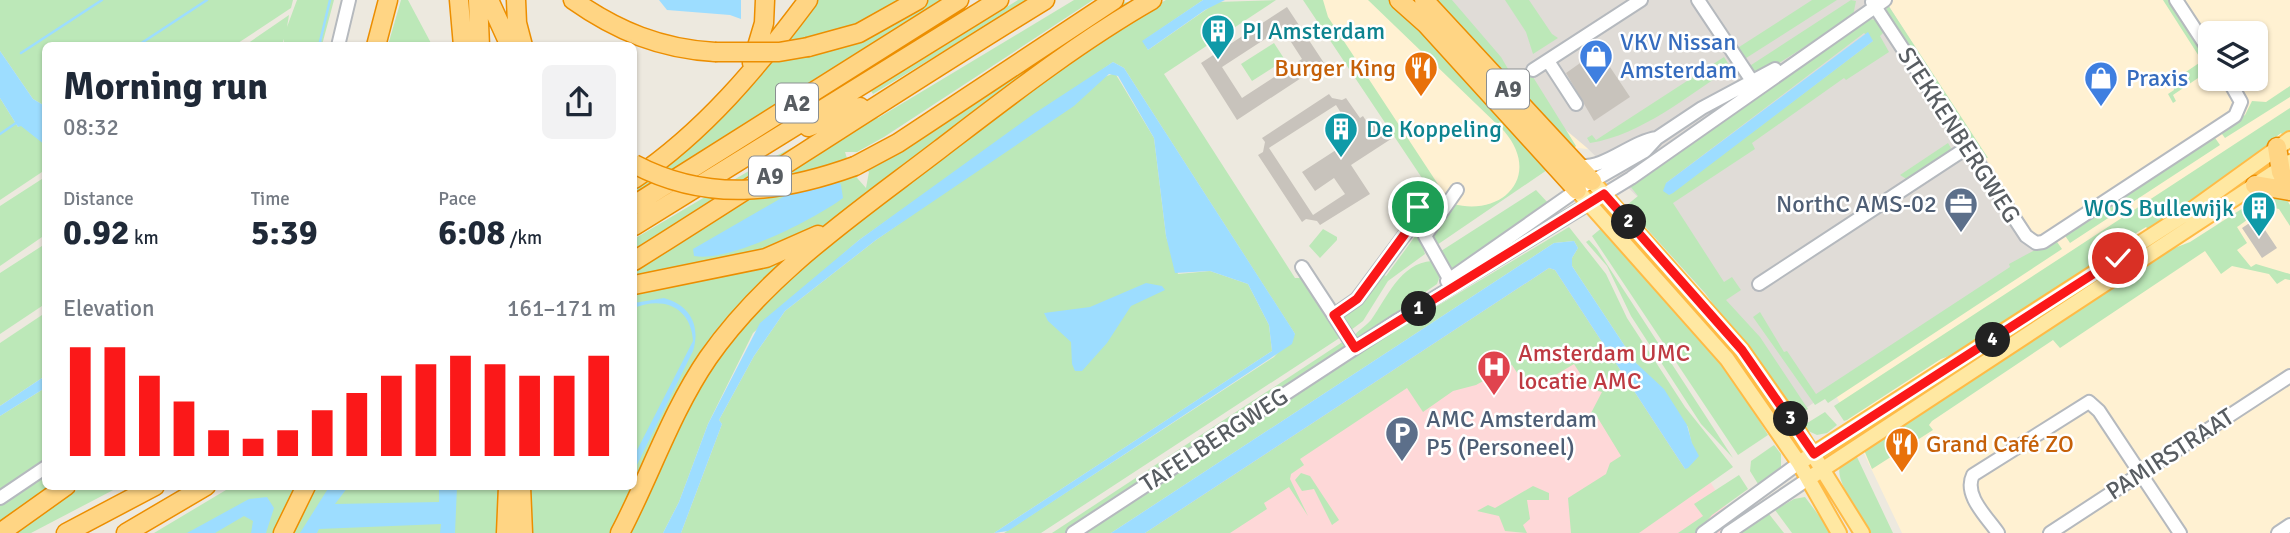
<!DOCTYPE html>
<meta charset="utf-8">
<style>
body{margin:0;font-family:Signika,sans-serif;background:#f2f2f3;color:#1f2937;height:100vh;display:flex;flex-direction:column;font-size:26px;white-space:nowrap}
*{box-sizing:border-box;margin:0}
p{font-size:23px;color:#747a83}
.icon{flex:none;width:38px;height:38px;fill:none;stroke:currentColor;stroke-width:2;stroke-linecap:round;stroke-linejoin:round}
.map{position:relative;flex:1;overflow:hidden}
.side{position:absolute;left:42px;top:42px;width:595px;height:448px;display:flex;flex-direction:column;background:#fff;border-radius:10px;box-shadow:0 2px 5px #0004}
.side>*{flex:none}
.controls{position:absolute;left:2198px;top:21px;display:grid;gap:14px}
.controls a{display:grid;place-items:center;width:70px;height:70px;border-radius:10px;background:#fff;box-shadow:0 2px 5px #0004;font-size:35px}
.pin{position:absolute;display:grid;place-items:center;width:60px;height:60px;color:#fff;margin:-30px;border:4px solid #fff;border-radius:50%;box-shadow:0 2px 7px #0007}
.km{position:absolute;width:35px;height:35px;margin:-18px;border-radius:50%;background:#222;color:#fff;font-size:19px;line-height:35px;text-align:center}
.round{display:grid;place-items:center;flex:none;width:74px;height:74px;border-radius:10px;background:#f2f2f3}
.head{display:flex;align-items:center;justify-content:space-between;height:119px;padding:0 21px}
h1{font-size:38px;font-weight:700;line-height:52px}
.figures{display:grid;grid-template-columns:repeat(3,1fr);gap:10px;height:119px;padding:7px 21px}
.figures div{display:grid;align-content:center}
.figures b{font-size:35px;font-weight:700}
.figures small{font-size:19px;font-weight:400}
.figures p{font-size:19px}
.chart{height:196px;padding:14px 21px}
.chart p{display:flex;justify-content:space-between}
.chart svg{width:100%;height:126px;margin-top:7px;stroke:#fb1819;stroke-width:6}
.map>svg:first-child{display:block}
</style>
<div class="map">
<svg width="2290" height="533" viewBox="0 0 2290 533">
<rect width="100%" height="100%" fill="#ede9df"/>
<path fill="#fff1d2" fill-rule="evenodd" d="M1317 0H2290V533H1902L1832 387 1605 151 1578 148 1482 213 1454 207 1442 197ZM2210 33H2256V79H2210Z"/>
<path fill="#e0dcd7" d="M1438 0H1885L2043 249 1800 412 1645 204 1586 147 1516 88Z"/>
<path fill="#fed8d8" d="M1548 255 1689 449 1743 533H1127Z"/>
<path fill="#bce8b8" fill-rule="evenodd" d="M0 0H293L291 8 235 45 46 46 45 106 33 99 0 51Z
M297 0H334L322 45H284V39L282 45 244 46 289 15 287 27Z
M401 0H408L432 45H388Z
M813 0H947L634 196V184C724 133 755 80 813 0Z
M1018 0H1028L873 94 871 91Z
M1074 0H1093L884 137 857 152H845L851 171 866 188 869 172 866 169 1121 3 1142 0 824 227 812 246 735 318 618 533H154L231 487 634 486V239L764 162 868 109 878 118Z
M1166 0H1203L1143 41 1148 50 1217 2 1276 0 1164 74 1295 278H1306L1341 337 1041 533H1004L1274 357 1295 334 1124 68 1113 62 859 240 753 333 708 424 679 502 663 533H629C658 476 681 411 719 359 787 266 884 202 975 133 1037 87 1098 35 1166 0Z
M1303 0H1323L1328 17 1445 195 1420 237 1425 254 1388 281 1363 321 1351 330 1341 317 1380 273 1386 276 1416 235 1412 231 1415 194 1424 181Z
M1368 0H1392L1405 10 1547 170 1434 247 1430 236 1453 204C1504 217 1542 175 1504 131Z
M1434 0H1452L1501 57 1511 74 1520 77H1533L1576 146 1571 151Z
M1505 0H1529L1552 34 1558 38 1533 54 1526 32Z
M1812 0H1837L1743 60 1736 49Z
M1851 0 1856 1 1853 16 1759 76 1748 67Z
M2163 0H2171L2210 60V78L2205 81 2201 76 2173 95 2176 101 2173 103 2168 94 2174 90 2173 86 2179 84 2177 78 2202 61Z
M1888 5 1988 158 1979 156 1885 14Z
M1869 19 1877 20 1885 31 1880 36 1889 52 1846 80 1844 78 1752 143 1755 149 1673 203 1724 282 1732 277 1741 290 1726 300 1760 337 1808 409 1799 415 1794 408 1791 410 1705 293 1629 209 1627 205 1638 196 1630 186 1636 178ZM1864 33 1873 41 1669 195 1666 183Z
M1274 43 1285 60 1252 81 1241 64Z
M1724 57 1731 68C1688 95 1642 135 1590 143L1587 138 1592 135 1596 140Z
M1115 73 1154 138 1166 236 1178 274 1210 271 1248 284 1269 325 1272 351 994 533H681L722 424 719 420 754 356 785 311 876 240 1085 94 1104 77Z
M2290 86V97L2225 138 2219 130 2245 115 2252 101 2266 102Z
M0 98 18 127 21 125 46 145 45 170 0 200Z
M2290 108V134L2284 137 2281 133 2276 137 2278 142 2199 199 2149 230 2146 227 2112 248 2107 252 2110 256 1974 347 1941 359 1847 420 1844 421 1834 406Z
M2213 135 2220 145 2070 243 2064 234Z
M1948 143 1951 148 1949 153 1908 180 1900 175Z
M45 177V235L0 266V206Z
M1536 190 1549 204 1454 271 1448 268 1441 251Z
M2265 194 2285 197 2290 205V226L2279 209C2259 204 2253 217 2237 227L2247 243 2237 250 2251 267 2256 264 2290 274V280L2285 279 2277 284 2269 274 2232 266 2221 274 2205 251 2060 348 2053 340 1932 421 1929 425 1933 430 1872 469 1864 450 2159 254 2190 242Z
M1612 217 1716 327 1783 416 1779 419 1717 333 1610 219Z
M1604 226 1707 346 1746 399 1768 435 1738 455 1592 236Z
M1569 227 1606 274 1627 318 1685 407 1733 467 1639 533H1571L1568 498 1606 474 1610 463 1621 456 1596 415 1591 413 1602 392 1590 389 1574 364 1529 391 1512 365 1476 385 1453 391 1423 412 1407 388 1300 459 1304 465 1291 474 1290 479 1308 516 1289 487 1264 503 1267 509 1230 533H1145L1549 268 1555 270 1685 469 1692 445 1688 427 1636 363 1572 266V258L1578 248 1574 241 1554 243 1111 533H1083L1457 289 1458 292 1434 308Z
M1323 229 1337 237V240L1320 258 1309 246Z
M2055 239 2062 249 1828 403 1825 399 1815 405 1753 317 1760 312 1784 352 1787 351 1816 394 2010 267 2009 264Z
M1589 240 1597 249 1733 458 1701 424 1631 316 1607 266 1586 242Z
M45 244V304L0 334V273Z
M1432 261 1440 276 1437 284 1359 338H1353C1355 332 1365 327 1371 320 1387 298 1400 263 1432 261Z
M45 313V376L0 406V343Z
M1344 341 1347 345 1344 348 1065 533H1052Z
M45 388V460L0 491V416Z
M1825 412 1837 425 1827 433 1817 435 1804 429V425Z
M1774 445 1781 454V467L1758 484 1750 471 1751 461Z
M1854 456 1857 457 1893 533H1871C1864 521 1834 480 1840 467 1843 463 1850 459 1854 456Z
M45 469 46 486 54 487 0 524V500Z
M1301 473 1310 476 1339 520 1332 525 1314 489 1302 491 1295 480Z
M1739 475 1748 489 1712 515 1696 533H1678L1703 516 1694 504Z
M1533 486 1549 493V500H1527L1530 519 1523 525 1527 533 1505 531 1499 516 1477 511 1488 505 1495 508Z
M81 487H119L31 533H16Z
M1805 497 1832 533H1792L1775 510 1794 499Z
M1769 514 1784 533H1739Z"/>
<path fill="#9dddff" d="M659 0H741V19L730 15 667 10Z
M1203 0H1225L1205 10 1148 50 1142 41Z
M1868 32 1873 41 1673 193 1669 195 1663 191 1666 183Z
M0 51 33 99 45 106V145L21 126 18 127 0 98Z
M1113 62 1124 68 1292 329 1295 334 1292 344 1008 531 994 533 1272 351 1269 325 1248 284 1210 271 1175 273 1166 236 1154 138 1118 76 1109 74 1074 106 876 240 785 311 754 356 719 420 722 424 681 533H663L679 502 708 424 760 323 859 240 1035 113Z
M828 171H833L841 185 843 198C815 219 729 263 694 256L693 249Z
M1574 241 1578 248 1572 258V266L1636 363 1664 389 1687 425 1692 443 1699 456 1688 468 1685 469 1555 270 1549 268 1145 533H1111L1554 243Z
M1146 283 1162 286 1165 290 1131 306 1107 343 1082 371H1075L1072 364 1071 342 1048 321 1044 313 1090 307Z
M664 298C690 305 701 326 693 351L634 471V456L693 341C691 307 663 296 634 308V303Z
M45 376V388L0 416V406Z
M329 487H348L335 504 439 502V487H457L455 533H440L441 524 319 529 317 533H300Z
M267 497 274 508 266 533H251L253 521 244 516 215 533H187L249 499Z"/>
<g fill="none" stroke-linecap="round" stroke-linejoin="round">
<path stroke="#9dddff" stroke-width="2.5" d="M137 46 207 0
M319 46 330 0
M21 53 102 0
M0 134 16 123"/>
</g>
<path fill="#c8c3bc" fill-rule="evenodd" d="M1287 7 1324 63 1237 120 1201 63ZM1282 28 1302 59 1242 98 1222 67Z
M1596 46 1630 97 1594 121 1566 73 1583 61 1580 56Z
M1329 94 1332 98 1342 100 1346 98 1360 118 1363 116 1370 127 1380 121 1391 139 1351 165 1370 194 1320 225 1317 221 1306 219 1302 222 1258 155 1263 152 1265 142 1262 138ZM1336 105 1356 137 1302 172 1315 191 1334 178 1345 194 1313 215 1269 148Z
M2257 218 2277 248 2262 258 2242 228Z"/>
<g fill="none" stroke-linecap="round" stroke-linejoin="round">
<g stroke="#b5b9be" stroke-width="16">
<path id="minor" d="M1698 0 1756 87
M2176 0 2210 52
M1872 2 2026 236 2036 243 2043 242 2235 116 2241 102 2228 79
M338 46 349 0
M1548 61 1576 104
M1533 70 1641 0
M1578 166C1606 169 1630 142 1657 138
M1302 267 1355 348
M1447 281 1577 190 1645 151 1657 138 1702 108 1775 69
M1452 284 1425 236 1457 190
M1759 284 1968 147
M1334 315 1357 299 1418 217V207L1412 196
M0 498 46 467
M1073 533 1398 320 1631 178 1885 0
M1703 533 1799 463
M1728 533 1808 479
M1998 533C1987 517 1963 495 1973 475L2089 402 2099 411 2180 533
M2050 533 2290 376
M2278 533 2290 525"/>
</g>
<g stroke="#ffbb46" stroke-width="18">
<path id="major" d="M1592 181 1742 350 1792 421 1862 533
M1577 190 1727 359 1799 463 1839 533
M1799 463 2190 211 2290 139
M1808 479 2290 162"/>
</g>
<g stroke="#ec8e00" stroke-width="21">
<path id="highway" d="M459 0 463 46
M478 0 480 46
M489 0 510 46
M516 0 517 23 523 46
M573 0C617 31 661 49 715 52
M1399 0 1426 24 1577 190
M1424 0 1592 181
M376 46 388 0
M808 47 859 33 918 0
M752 63 764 23 765 0
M808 127 860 107
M2277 147 2281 172 2290 191
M855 166 898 143 1114 0
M634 179C704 132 758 67 808 0
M2255 185 2290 191
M634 205 959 0
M634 226 999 0
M634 261C771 175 906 85 1045 0
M634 285 766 258 818 235
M521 486 523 533
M0 533 66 486
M66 533 155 486
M126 533 206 486
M283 533 306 486
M506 533 508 486
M620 533C650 476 671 412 708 358 768 272 858 212 940 149 1008 97 1077 43 1152 0"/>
</g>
<use href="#minor" stroke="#fff" stroke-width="12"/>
<use href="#major" stroke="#ffe8a2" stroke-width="14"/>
<use href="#highway" stroke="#ffd584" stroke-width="18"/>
<g stroke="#ec8e00" stroke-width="21" stroke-linecap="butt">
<path id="highway-bridge" d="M715 52H779L808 47
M634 164C708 203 780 193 855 166"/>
</g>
<use href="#highway-bridge" stroke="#ffd584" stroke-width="18"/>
</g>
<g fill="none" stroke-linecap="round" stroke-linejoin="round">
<g stroke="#fff" stroke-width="14">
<path id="route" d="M1418 207V216L1357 299 1334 315 1355 348 1604 194 1742 350 1814 454 2118 258"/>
</g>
<use href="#route" stroke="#fb1819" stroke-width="9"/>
</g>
<defs>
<g id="building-pin" transform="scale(1.75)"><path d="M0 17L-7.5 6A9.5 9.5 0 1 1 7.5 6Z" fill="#0f9aa8" stroke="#fff"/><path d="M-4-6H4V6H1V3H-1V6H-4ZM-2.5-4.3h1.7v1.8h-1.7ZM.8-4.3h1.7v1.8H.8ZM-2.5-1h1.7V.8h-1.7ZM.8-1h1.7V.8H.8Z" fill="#fff"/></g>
<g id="shop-pin" transform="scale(1.75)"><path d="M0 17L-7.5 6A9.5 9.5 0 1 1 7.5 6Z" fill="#3f7fe0" stroke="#fff"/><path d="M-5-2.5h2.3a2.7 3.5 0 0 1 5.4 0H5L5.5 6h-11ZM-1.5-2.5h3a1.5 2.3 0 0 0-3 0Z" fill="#fff"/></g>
<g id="restaurant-pin" transform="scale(1.75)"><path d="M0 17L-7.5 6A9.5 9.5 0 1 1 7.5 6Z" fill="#e8710a" stroke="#fff"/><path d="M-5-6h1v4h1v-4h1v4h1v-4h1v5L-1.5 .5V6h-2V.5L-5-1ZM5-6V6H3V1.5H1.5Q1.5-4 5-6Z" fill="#fff"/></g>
<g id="office-pin" transform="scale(1.75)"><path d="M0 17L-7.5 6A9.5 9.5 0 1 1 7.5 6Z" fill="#5c6f8a" stroke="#fff"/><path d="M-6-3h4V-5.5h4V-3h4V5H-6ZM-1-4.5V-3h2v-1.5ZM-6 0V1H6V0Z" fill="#fff"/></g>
<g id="hospital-pin" transform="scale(1.75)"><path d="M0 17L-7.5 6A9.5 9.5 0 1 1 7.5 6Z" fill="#e0444e" stroke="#fff"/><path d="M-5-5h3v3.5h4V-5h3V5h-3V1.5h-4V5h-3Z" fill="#fff"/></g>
<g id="parking-pin" transform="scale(1.75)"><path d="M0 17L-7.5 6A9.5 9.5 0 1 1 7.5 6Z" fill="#5c6f8a" stroke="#fff"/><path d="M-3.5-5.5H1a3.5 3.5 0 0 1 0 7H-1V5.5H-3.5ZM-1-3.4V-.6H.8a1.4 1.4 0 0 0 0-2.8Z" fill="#fff"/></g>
</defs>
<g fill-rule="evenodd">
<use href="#building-pin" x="1218" y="31"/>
<use href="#shop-pin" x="1596" y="56"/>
<use href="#restaurant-pin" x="1421" y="68"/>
<use href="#shop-pin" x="2101" y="78"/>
<use href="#building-pin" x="1341" y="129"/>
<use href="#office-pin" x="1961" y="204"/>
<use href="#building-pin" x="2259" y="208"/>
<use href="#hospital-pin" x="1494" y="367"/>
<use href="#parking-pin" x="1402" y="433"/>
<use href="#restaurant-pin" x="1902" y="444"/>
</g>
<g text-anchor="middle" stroke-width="5" stroke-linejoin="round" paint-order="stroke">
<g fill="#fff" stroke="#8a8e91" stroke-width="2">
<rect x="1487" y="69.5" width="42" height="39" rx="5"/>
<rect x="776" y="83.5" width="42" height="39" rx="5"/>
<rect x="749" y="156.5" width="42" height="39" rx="5"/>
</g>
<g font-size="23" font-weight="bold" fill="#585d62">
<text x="1508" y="97">A9</text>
<text x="797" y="111">A2</text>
<text x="770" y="184">A9</text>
</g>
<g font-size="24" fill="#0d838f" stroke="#fff" text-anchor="start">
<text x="1242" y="39">PI Amsterdam</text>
<text x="1366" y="137">De Koppeling</text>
<text x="2234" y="216" text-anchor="end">WOS Bullewijk</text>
</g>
<g font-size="24" fill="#366cbe" stroke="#fff" text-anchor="start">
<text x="1620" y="50">VKV Nissan<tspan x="1620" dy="28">Amsterdam</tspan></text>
<text x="2126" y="86">Praxis</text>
</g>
<g font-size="24" fill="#c56008" stroke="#fff" text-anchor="end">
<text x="1396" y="76">Burger King</text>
<text x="1926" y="452" text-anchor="start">Grand Café ZO</text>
</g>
<g font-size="24" fill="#585d62" stroke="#fff">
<text transform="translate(1959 135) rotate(57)" y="8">STEKKENBERGWEG</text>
<text transform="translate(1214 440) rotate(-33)" y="8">TAFELBERGWEG</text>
<text transform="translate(2170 454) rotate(-33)" y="8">PAMIRSTRAAT</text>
</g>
<g font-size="24" fill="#4e5e75" stroke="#fff" text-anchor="end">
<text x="1937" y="212">NorthC AMS-02</text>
<text x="1426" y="427" text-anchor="start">AMC Amsterdam<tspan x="1426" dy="28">P5 (Personeel)</tspan></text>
</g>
<g font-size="24" fill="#be3a42" stroke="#fff" text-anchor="start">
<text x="1518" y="361">Amsterdam UMC<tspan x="1518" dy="28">locatie AMC</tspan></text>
</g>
</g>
</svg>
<div class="controls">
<a><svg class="icon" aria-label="layers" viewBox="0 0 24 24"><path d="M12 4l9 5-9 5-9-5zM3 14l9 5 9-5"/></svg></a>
</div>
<div class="pin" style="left:1418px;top:207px;background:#1e9e55"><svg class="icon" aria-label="arrive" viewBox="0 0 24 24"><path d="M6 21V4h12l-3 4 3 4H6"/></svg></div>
<div class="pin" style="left:2118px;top:258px;background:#d93025"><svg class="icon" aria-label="check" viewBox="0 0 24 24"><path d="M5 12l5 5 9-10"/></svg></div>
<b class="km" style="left:1419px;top:309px">1</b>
<b class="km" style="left:1629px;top:222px">2</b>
<b class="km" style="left:1791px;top:419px">3</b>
<b class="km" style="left:1993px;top:340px">4</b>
<section class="side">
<div class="head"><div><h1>Morning run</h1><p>08:32</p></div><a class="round"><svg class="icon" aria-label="share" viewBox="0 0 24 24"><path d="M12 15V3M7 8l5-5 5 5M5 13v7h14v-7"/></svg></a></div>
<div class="figures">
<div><p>Distance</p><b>0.92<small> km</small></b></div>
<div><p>Time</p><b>5:39</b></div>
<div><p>Pace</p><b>6:08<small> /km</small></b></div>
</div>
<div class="chart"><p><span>Elevation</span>161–171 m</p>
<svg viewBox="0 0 160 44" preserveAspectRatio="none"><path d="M5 44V6M15 44V6M25 44V16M35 44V25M45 44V35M55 44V38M65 44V35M75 44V28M85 44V22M95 44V16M105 44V12M115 44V9M125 44V12M135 44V16M145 44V16M155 44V9"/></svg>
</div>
</section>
</div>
